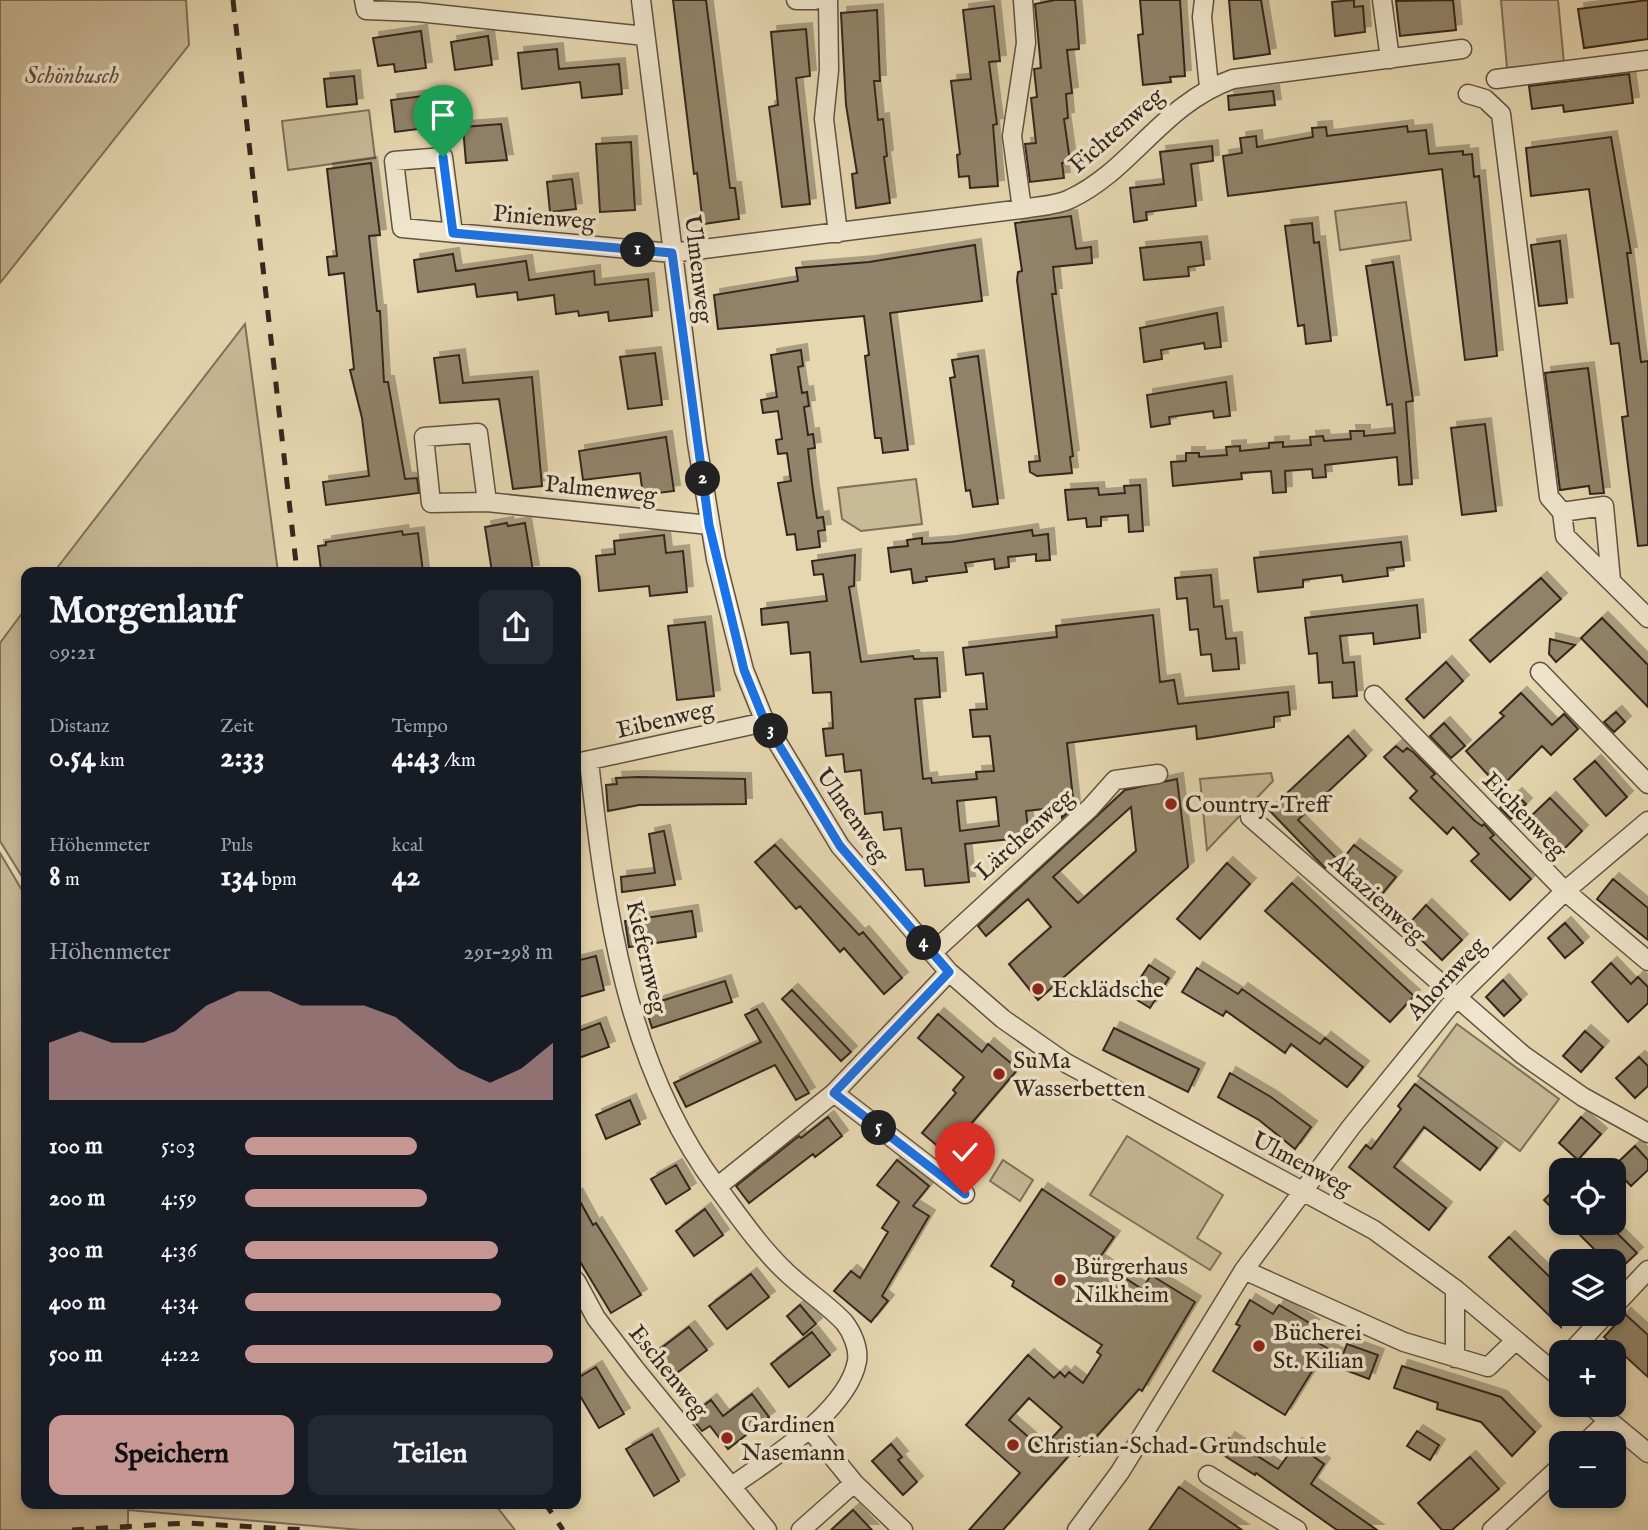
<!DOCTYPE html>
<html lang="de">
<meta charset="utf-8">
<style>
body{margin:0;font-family:"IM FELL English",serif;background:#242831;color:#f1f3f6;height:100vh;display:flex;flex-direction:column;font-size:26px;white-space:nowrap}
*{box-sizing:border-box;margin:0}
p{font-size:23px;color:#9ea1a6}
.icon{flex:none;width:38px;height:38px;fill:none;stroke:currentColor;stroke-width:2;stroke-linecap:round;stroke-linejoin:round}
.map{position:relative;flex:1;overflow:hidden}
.sheet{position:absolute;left:21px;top:567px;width:560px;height:942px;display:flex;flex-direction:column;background:#171b24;border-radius:14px;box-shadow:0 4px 10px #0003}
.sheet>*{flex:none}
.fabs{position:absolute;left:1549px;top:1158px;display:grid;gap:14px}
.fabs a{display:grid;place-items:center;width:77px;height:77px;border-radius:14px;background:#171b24;box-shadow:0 4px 10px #0003;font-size:35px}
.pin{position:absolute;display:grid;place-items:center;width:60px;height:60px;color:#fff;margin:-72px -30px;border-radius:50% 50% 50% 0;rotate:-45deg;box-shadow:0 0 7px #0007}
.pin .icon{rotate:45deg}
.km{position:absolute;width:35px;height:35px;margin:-18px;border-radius:50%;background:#222;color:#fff;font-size:19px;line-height:35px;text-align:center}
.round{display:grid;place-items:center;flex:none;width:74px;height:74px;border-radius:14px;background:#242831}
.overview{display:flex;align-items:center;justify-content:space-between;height:119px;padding:0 28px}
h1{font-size:38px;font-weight:700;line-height:52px}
.metrics{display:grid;grid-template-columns:repeat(3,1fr);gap:10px;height:119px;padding:7px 28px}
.metrics div{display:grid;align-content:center}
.metrics b{font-size:30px;font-weight:700}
.metrics small{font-size:19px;font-weight:400}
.metrics p{font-size:19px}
.chart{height:196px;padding:14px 28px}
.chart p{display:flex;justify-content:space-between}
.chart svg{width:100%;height:126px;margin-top:7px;fill:#c59692;opacity:.7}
.action{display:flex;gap:14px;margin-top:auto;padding:14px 28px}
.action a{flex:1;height:80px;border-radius:14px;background:#c59692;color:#111;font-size:28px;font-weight:700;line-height:80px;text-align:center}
.action a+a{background:#242831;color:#f1f3f6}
ul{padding:0 28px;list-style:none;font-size:23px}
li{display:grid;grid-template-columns:112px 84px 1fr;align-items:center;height:52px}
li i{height:18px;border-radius:9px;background:#c59692}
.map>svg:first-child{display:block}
</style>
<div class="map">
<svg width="1648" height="1530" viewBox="0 0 1648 1530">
<defs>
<filter id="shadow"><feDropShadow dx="6" dy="-6" stdDeviation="0" flood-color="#0004"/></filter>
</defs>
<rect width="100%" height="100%" fill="#e6d7b0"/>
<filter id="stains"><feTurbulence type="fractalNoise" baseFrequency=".00286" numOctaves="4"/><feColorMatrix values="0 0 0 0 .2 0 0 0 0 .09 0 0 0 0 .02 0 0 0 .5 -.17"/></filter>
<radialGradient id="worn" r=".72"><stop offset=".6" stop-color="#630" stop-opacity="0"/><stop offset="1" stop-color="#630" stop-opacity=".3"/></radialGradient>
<path fill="#c8b997" stroke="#7e705b" stroke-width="2" d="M0 0H186L189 45 0 283Z
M1501 0H1558L1564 63 1507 68Z
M369 110 375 158 288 170 282 121Z
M1406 202 1411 240 1340 250 1335 211Z
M245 324 278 572H54Z
M916 479 922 524 861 531 842 519 838 488Z
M26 608V883L0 841V643Z
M1271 773 1273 781 1207 850 1200 779Z
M0 853 26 897V1503H494L515 1530H361L128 1510V1530H0Z
M1457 1024 1559 1099 1520 1151 1418 1076Z
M1127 1136 1223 1195 1197 1238 1221 1253 1210 1270 1090 1195Z
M1003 1160 1033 1180 1020 1201 990 1181Z"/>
<path fill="#91836a" stroke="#34271f" stroke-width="2" fill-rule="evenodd" filter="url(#shadow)" d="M673 0H706L730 188H735L739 219 703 224 697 173 694 174Z
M1055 0H1075L1077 22 1079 49 1067 50 1072 93 1066 94 1068 118 1064 119 1070 161 1062 163 1064 178 1030 182 1025 144 1036 143 1031 98 1037 97 1034 69 1041 68 1035 4Z
M1140 0H1180L1185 76 1170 77 1171 82 1143 85 1138 35 1143 34Z
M1229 0H1261L1270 54 1234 59Z
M1354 0V7L1363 6 1365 32 1335 36 1332 2Z
M1453 0 1456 30 1400 36 1396 1Z
M1648 0V39L1584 48 1578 9Z
M994 6 1000 61 989 62 997 124 993 125 998 186 970 188 969 176 959 177 957 155 960 154 951 81 971 79 963 10Z
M877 10 880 81H874L878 120 883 119 887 156 884 157 890 203 856 208 852 174 857 173 846 105 841 13Z
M806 29 810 76 796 78 810 204 782 207 769 107 778 105 771 32Z
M421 31 426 68 395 72 394 64 378 66 373 38Z
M488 36 492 65 455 70 451 42Z
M557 49 559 69 619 64 622 94 582 98 580 82 522 89 518 53Z
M1629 74 1633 103 1564 112 1563 105 1532 109 1529 86Z
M354 76 357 104 327 107 324 79Z
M1273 91 1275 105 1229 110 1228 96Z
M431 95 435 127 395 132 391 100Z
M501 124 507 160 466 163 463 127Z
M1407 126 1408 132 1426 130 1429 154 1463 151V155L1472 154 1474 177 1479 176 1497 356 1465 360 1442 169 1228 196 1223 156 1242 153 1240 138 1256 136 1257 147 1313 137 1312 128 1326 127 1327 136Z
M1611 137 1631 253H1627L1641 362 1648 361V545L1638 546 1622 417 1628 416 1619 343 1611 344 1589 189 1531 196 1526 148Z
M631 142 635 210 600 212 596 144Z
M1212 146 1213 161 1191 164 1196 206 1146 212 1147 220 1134 222 1130 188 1164 184 1160 152Z
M371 163 380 235 369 236 377 311H380L384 382H388L405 479 417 478 419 493 326 505 323 482 369 476 362 418 350 370 354 369 344 273 329 275 327 257 337 256 327 169Z
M572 179 576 209 550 212 547 182Z
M1071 216 1076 249 1091 247 1092 263 1053 267 1056 294H1052L1073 456 1070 457 1072 473 1037 476 1030 472 1029 462 1040 461 1017 280 1018 272 1022 271 1015 223Z
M1312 223 1314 243 1319 242 1331 341 1306 344 1304 325 1298 326 1285 226Z
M1560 241 1567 303 1539 306 1531 245Z
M1201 242 1204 265 1188 267 1189 276 1144 280 1140 248Z
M975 245 982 301 890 313 908 450 883 453 881 438H875L865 356 869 355 864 316 718 329 714 295 798 281 796 268 869 262Z
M453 254 456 271 526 261 529 280 594 271 595 285 648 279 652 316 609 321 608 312 579 316 578 311 556 314 554 295 518 300 517 292 477 297 475 284 418 292 414 260Z
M1393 262 1413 401 1406 402 1412 484 1399 485 1397 457 1325 465 1326 477 1313 478 1312 469 1285 471 1286 492 1273 493 1271 471 1241 473 1242 479 1173 486 1171 462 1186 461V453H1199V457L1227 455 1226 447 1240 446V451L1269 448V443L1283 442V447L1311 445 1310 437 1323 436 1324 441 1351 439 1350 431H1364V436L1395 433 1392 404 1387 405 1366 266Z
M1217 313 1221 347 1205 349 1204 343 1161 350 1162 359 1144 362 1140 328Z
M801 350 803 366 798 367 802 393 807 392 809 406 804 407 808 435 813 434 815 448 808 449 813 491 817 518 823 517 825 530 818 531 820 547 797 550 795 534 787 535 778 483 791 481 787 453 778 454 776 440 782 439 778 411 763 413 761 400 777 397 771 355Z
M655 353 662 405 628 409 620 357Z
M459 355 463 383 532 377 542 486 513 489 499 399 440 403 434 358Z
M978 356 998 504 973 507 970 490 966 491 950 378 955 377 952 360Z
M1588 368 1604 493 1590 494 1589 486 1560 490 1545 373Z
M1226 382 1230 416 1214 418 1213 411 1169 417 1170 424 1151 427 1147 395Z
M1485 424 1496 511 1462 515 1451 428Z
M666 437 674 491 643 495 640 473 583 480 579 451Z
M1140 485 1143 531 1129 532 1128 515 1101 517V526L1087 527 1086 518 1068 520 1065 490 1098 488 1099 495 1125 493 1124 486Z
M507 523 508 526 525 523 533 571 492 572 485 527Z
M1032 530 1033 536 1048 534 1050 560 1036 561V554L1008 557 1009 567 995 569 994 559 965 563 967 572 926 577 927 581 913 583 911 569 891 572 888 548 908 546 907 540 922 538V544L951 542Z
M402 531 403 535 418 533 423 572H408L407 568 372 572 321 570 318 546 326 545V542Z
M664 535 666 553 683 551 687 592 650 596 649 586 599 591 596 556 615 554 614 541Z
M1401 542 1404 566 1387 568 1388 576 1343 582 1342 575 1303 580V587L1258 592 1254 558Z
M855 555 854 586 849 587 861 662 913 656 914 659 937 658 940 697 915 699 923 779 931 778 932 783 977 779 976 772 994 771 990 736 973 737 970 710 987 709 983 673 966 675 963 648 1057 637 1056 626 1153 615 1160 682 1174 680 1178 704 1288 692 1290 715 1274 717V727L1212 737 1197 739 1196 726 1067 743 1074 807 1062 818 1061 807 1026 811 1029 837 965 844 969 882 925 886 923 869 906 870 901 828 884 830 882 812 865 814 861 770 845 772 843 754 826 756 823 729 833 728 831 692 813 693 810 652 791 654 788 622 762 625 761 609 827 601 823 574 814 575 812 561ZM996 797 999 826 960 831 957 801Z
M1211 575 1214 607 1222 606 1226 639 1236 638 1239 669 1213 671 1211 654 1201 655 1198 629 1190 630 1187 598 1177 599 1175 578Z
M1541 578 1561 599 1490 662 1470 640Z
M1417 605 1420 638 1374 644 1373 633 1340 636 1343 663 1354 662 1357 696 1333 698 1332 682 1319 683 1317 653 1309 654 1305 618Z
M1602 618 1648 665V707L1581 638Z
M705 622 714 696 677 700 668 626Z
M1550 639 1575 645 1556 662 1549 654Z
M1446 662 1463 681 1424 718 1406 699Z
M1521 693 1552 725 1564 714 1578 729 1551 755 1542 746 1500 788 1466 751 1504 716 1500 713Z
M1616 712 1625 722 1614 732 1604 722Z
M1444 723 1465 746 1451 758 1430 736Z
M1348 736 1366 756 1298 820 1336 858 1325 868 1269 810Z
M1396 746 1403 752 1407 748 1413 752 1435 774 1431 777 1475 821 1482 826 1484 824 1494 835 1490 838 1531 879 1510 900 1471 861 1479 854 1453 827 1447 834 1410 798 1417 791 1384 757Z
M1595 761 1627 797 1606 816 1574 779Z
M638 777 745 779 746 804 639 805 608 811 606 785 617 784 616 778Z
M1177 779 1188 867 1038 1000 1009 964 1051 927 1028 899 986 936 978 926 1125 790ZM1131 807 1136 851 1078 903 1053 877Z
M1516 794 1526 804 1511 819 1500 808Z
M1550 798 1582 831 1560 853 1527 820Z
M664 831 675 885 622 892 621 877 655 873 649 834Z
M775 845 859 935 863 932 902 978 884 994 844 948 840 952 800 906 796 909 755 862Z
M1354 845 1396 877 1373 905 1352 887 1357 881 1338 865Z
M1227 863 1250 884 1200 939 1177 919Z
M1613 879 1648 908V940L1597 899Z
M1292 883 1414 996 1390 1022 1265 911Z
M1426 905 1462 940 1442 960 1407 926Z
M692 911 696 937 629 947 625 921Z
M1565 923 1583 943 1565 958 1548 938Z
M596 956 604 990 576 998V961Z
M1611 963 1631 984 1638 977 1648 987V1003L1628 1022 1592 982Z
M1149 965 1169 978 1150 1008 1129 995Z
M1197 968 1238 994 1242 989 1320 1044 1325 1038 1363 1067 1347 1087 1291 1044 1285 1053 1226 1011 1223 1016 1182 992Z
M1503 980 1521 1000 1504 1016 1486 997Z
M725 981 732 1002 652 1028 645 1006Z
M792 990 851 1052 841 1061 782 999Z
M757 1009 809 1093 796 1100 775 1065 686 1107 674 1083 761 1042 745 1015Z
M938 1014 982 1052 988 1044 1018 1069 946 1153 922 1133 956 1093 953 1090 964 1077 918 1038Z
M600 1023 609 1047 576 1059V1032Z
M1114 1028 1199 1069 1188 1092 1103 1050Z
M1585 1031 1603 1047 1581 1072 1563 1056Z
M1639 1057 1648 1066V1086L1635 1098 1616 1078Z
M1230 1073 1271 1097 1311 1127 1295 1149 1259 1120 1218 1097Z
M1415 1084 1497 1148 1480 1170 1424 1127 1394 1167 1446 1208 1429 1230 1349 1167 1366 1145 1371 1149 1401 1109 1398 1106Z
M630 1100 640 1124 606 1139 596 1115Z
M828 1117 842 1136 815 1157 813 1154 749 1203 736 1186 799 1136 801 1138Z
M1581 1117 1601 1134 1578 1160 1559 1143Z
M1635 1146 1648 1160V1170L1631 1186 1613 1167Z
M897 1160 929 1186 913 1206 929 1216 882 1296 888 1301 871 1322 834 1291 851 1271 860 1278 888 1232 882 1228 899 1202 877 1185Z
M676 1165 690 1189 666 1204 651 1179Z
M1561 1183V1217L1544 1200Z
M1042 1189 1114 1237 1098 1260 1142 1289 1151 1275 1195 1302 1142 1391 1139 1389 1079 1456 1073 1451 1003 1530H969L1020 1473 966 1425 1028 1355 1054 1378 1060 1372 1065 1377 1069 1372 1083 1383 1101 1355 1097 1352 1102 1345 1012 1286 1014 1281 991 1266ZM1029 1398 1062 1427 1042 1449 1009 1420Z
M576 1194 593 1225 596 1223 641 1295 611 1313 576 1255Z
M705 1209 723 1235 694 1256 676 1231Z
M1568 1223H1607L1637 1253 1617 1272 1614 1262H1607Z
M1509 1237 1561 1288V1327L1489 1257Z
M751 1274 769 1297 727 1329 709 1306Z
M1250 1300 1273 1314 1279 1305 1313 1325 1307 1336 1342 1357 1347 1344 1378 1355 1369 1379 1319 1360 1285 1415 1213 1371 1240 1326 1236 1324Z
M800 1305 816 1324 803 1335 787 1316Z
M1625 1314 1648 1335V1377L1604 1337Z
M689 1327 707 1350 665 1382 647 1359Z
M812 1332 830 1355 789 1387 771 1364Z
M1402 1366 1501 1397 1535 1432 1512 1456 1481 1422 1437 1409 1438 1403 1394 1388Z
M596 1367 624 1414 599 1428 576 1389V1379Z
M752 1394 769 1417 728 1449 710 1426 702 1431 690 1416 711 1400 723 1416Z
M1417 1431 1439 1445 1430 1460 1407 1446Z
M652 1434 679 1481 654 1496 626 1449Z
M1229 1438 1278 1469 1296 1444 1324 1464 1311 1484 1377 1530H1337L1256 1473 1255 1475 1220 1453Z
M891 1444 902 1457 898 1460 917 1482 903 1495 872 1461Z
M1470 1457 1499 1489 1452 1530H1442L1418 1503Z
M1179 1487 1242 1530H1149Z
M853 1510 872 1530H831Z"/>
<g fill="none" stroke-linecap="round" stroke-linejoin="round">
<g stroke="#605343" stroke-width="21">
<path id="minor" d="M364 0 366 10 418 12 645 36
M641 0 697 443 716 559 744 670 765 722 840 846 949 972 1003 1019 1066 1063 1374 1230 1455 1289 1561 1378
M796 0H815
M828 0 829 70 824 119 838 233
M1204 0 1202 17 1209 87
M1382 0 1390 59
M1496 79 1648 60
M1468 94 1485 99 1501 114 1549 497 1562 512
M1022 209 1012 136 1026 43 1023 0
M453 233 443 157 394 161 402 228 672 253 1022 209C1037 206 1056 206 1070 199 1132 170 1162 104 1233 79L1462 49
M487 502 478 433 424 437 431 503 487 502 709 525
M1611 580 1604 506 1562 512 1565 536 1648 618
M1540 672 1648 784
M1374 695 1565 891 1648 961
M589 761C605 908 626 1066 717 1187 738 1215 759 1246 784 1270 802 1288 826 1303 844 1322 852 1332 859 1348 857 1361 848 1411 770 1459 732 1486
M576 763 765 722
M1250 817 1523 1055 1583 1097 1648 1133
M932 953 1090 808 1115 780 1158 774
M834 1093 965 1194
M717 1187 834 1093 949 972
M1244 1270 1404 1342 1488 1367 1516 1340
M576 1281 596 1318 635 1369 767 1530
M1455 1289V1358
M1614 1306 1648 1270
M1570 1353 1606 1314
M1590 1405 1648 1453
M810 1429 854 1483 903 1530
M1584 1444 1607 1422
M1208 1475 1297 1530
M801 1530 854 1483
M1077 1530 1120 1472 1244 1270 1351 1127 1455 999 1565 891 1648 821
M1492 1530 1561 1466"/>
</g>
<use href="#minor" stroke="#efe5cc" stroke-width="18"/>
<path stroke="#34271f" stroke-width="5" stroke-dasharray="12 12" stroke-linecap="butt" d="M233 0 297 572
M545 1503 563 1530
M72 1530 186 1523 307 1530"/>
</g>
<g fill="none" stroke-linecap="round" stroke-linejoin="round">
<g stroke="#fff" stroke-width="14">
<path id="route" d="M443 157 453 233 672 253 709 525 744 670 765 722 840 846 949 972 834 1093 965 1194"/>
</g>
<use href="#route" stroke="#1a73e8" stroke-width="9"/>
</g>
<g fill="#8f2418" stroke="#efe5cc" stroke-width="2.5">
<circle cx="1171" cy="804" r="7"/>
<circle cx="1038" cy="989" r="7"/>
<circle cx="999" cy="1074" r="7"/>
<circle cx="1060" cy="1280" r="7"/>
<circle cx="1259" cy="1346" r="7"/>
<circle cx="727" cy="1438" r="7"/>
<circle cx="1013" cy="1445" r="7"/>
</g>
<g text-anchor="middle" stroke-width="7" stroke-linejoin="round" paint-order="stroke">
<g font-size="24" font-style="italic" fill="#594c3d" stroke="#efe5cc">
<text x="72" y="83">Schönbusch</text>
</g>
<g font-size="24" fill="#34271f" stroke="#efe5cc">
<text transform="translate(1116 130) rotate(-41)" y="8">Fichtenweg</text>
<text transform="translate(544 217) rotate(5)" y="8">Pinienweg</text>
<text transform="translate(699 269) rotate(83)" y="8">Ulmenweg</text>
<text transform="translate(601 489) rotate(6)" y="8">Palmenweg</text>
<text transform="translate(665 719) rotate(-13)" y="8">Eibenweg</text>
<text transform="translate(853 815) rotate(55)" y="8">Ulmenweg</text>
<text transform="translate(1525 815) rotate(46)" y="8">Eichenweg</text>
<text transform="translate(1024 834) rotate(-42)" y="8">Lärchenweg</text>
<text transform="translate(1378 898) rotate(42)" y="8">Akazienweg</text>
<text transform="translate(647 957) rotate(77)" y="8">Kiefernweg</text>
<text transform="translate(1446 978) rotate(-47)" y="8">Ahornweg</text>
<text transform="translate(1302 1163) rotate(28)" y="8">Ulmenweg</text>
<text transform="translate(669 1371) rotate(51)" y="8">Eschenweg</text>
</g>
<g font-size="24" fill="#34271f" stroke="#efe5cc" text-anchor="start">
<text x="1185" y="812">Country-Treff</text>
<text x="1052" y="997">Ecklädsche</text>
<text x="1013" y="1068">SuMa<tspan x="1013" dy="28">Wasserbetten</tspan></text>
<text x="1074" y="1274">Bürgerhaus<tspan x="1074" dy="28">Nilkheim</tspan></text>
<text x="1273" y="1340">Bücherei<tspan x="1273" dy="28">St. Kilian</tspan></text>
<text x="741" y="1432">Gardinen<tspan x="741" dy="28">Nasemann</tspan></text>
<text x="1027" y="1453">Christian-Schad-Grundschule</text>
</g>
</g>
<rect width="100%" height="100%" filter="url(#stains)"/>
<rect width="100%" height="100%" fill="url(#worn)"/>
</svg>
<div class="fabs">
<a><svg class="icon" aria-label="locate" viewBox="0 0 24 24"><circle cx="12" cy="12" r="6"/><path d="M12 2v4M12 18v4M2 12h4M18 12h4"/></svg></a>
<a><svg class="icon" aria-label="layers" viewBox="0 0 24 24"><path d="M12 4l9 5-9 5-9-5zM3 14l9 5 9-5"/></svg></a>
<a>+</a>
<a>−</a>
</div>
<div class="pin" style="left:443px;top:157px;background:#1e9e55"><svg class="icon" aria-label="arrive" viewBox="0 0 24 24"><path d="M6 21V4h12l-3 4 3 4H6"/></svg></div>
<div class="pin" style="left:965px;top:1194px;background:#d93025"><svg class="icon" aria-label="check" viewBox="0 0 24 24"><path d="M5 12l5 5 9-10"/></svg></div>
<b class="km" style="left:638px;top:250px">1</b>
<b class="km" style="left:703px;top:479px">2</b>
<b class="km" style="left:771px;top:731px">3</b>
<b class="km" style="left:924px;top:943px">4</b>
<b class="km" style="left:879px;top:1128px">5</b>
<section class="sheet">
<div class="overview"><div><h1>Morgenlauf</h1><p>09:21</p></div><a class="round"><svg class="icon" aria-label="share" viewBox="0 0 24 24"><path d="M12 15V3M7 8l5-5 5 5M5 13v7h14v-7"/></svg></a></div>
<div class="metrics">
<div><p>Distanz</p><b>0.54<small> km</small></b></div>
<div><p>Zeit</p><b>2:33</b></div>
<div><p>Tempo</p><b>4:43<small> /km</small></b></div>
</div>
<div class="metrics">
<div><p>Höhenmeter</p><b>8<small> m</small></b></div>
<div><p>Puls</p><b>134<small> bpm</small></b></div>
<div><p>kcal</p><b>42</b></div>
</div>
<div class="chart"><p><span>Höhenmeter</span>291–298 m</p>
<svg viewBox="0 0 160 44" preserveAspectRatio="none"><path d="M0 44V24L10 20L20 24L30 24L40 20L50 11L60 6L70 6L80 11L90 11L100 11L110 15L120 24L130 33L140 38L150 33L160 24V44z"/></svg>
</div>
<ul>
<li><b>100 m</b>5:03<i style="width:56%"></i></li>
<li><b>200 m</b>4:59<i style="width:59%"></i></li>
<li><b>300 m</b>4:36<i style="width:82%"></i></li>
<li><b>400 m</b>4:34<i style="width:83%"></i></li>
<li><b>500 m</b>4:22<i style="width:100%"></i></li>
</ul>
<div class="action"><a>Speichern</a><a>Teilen</a></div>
</section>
</div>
